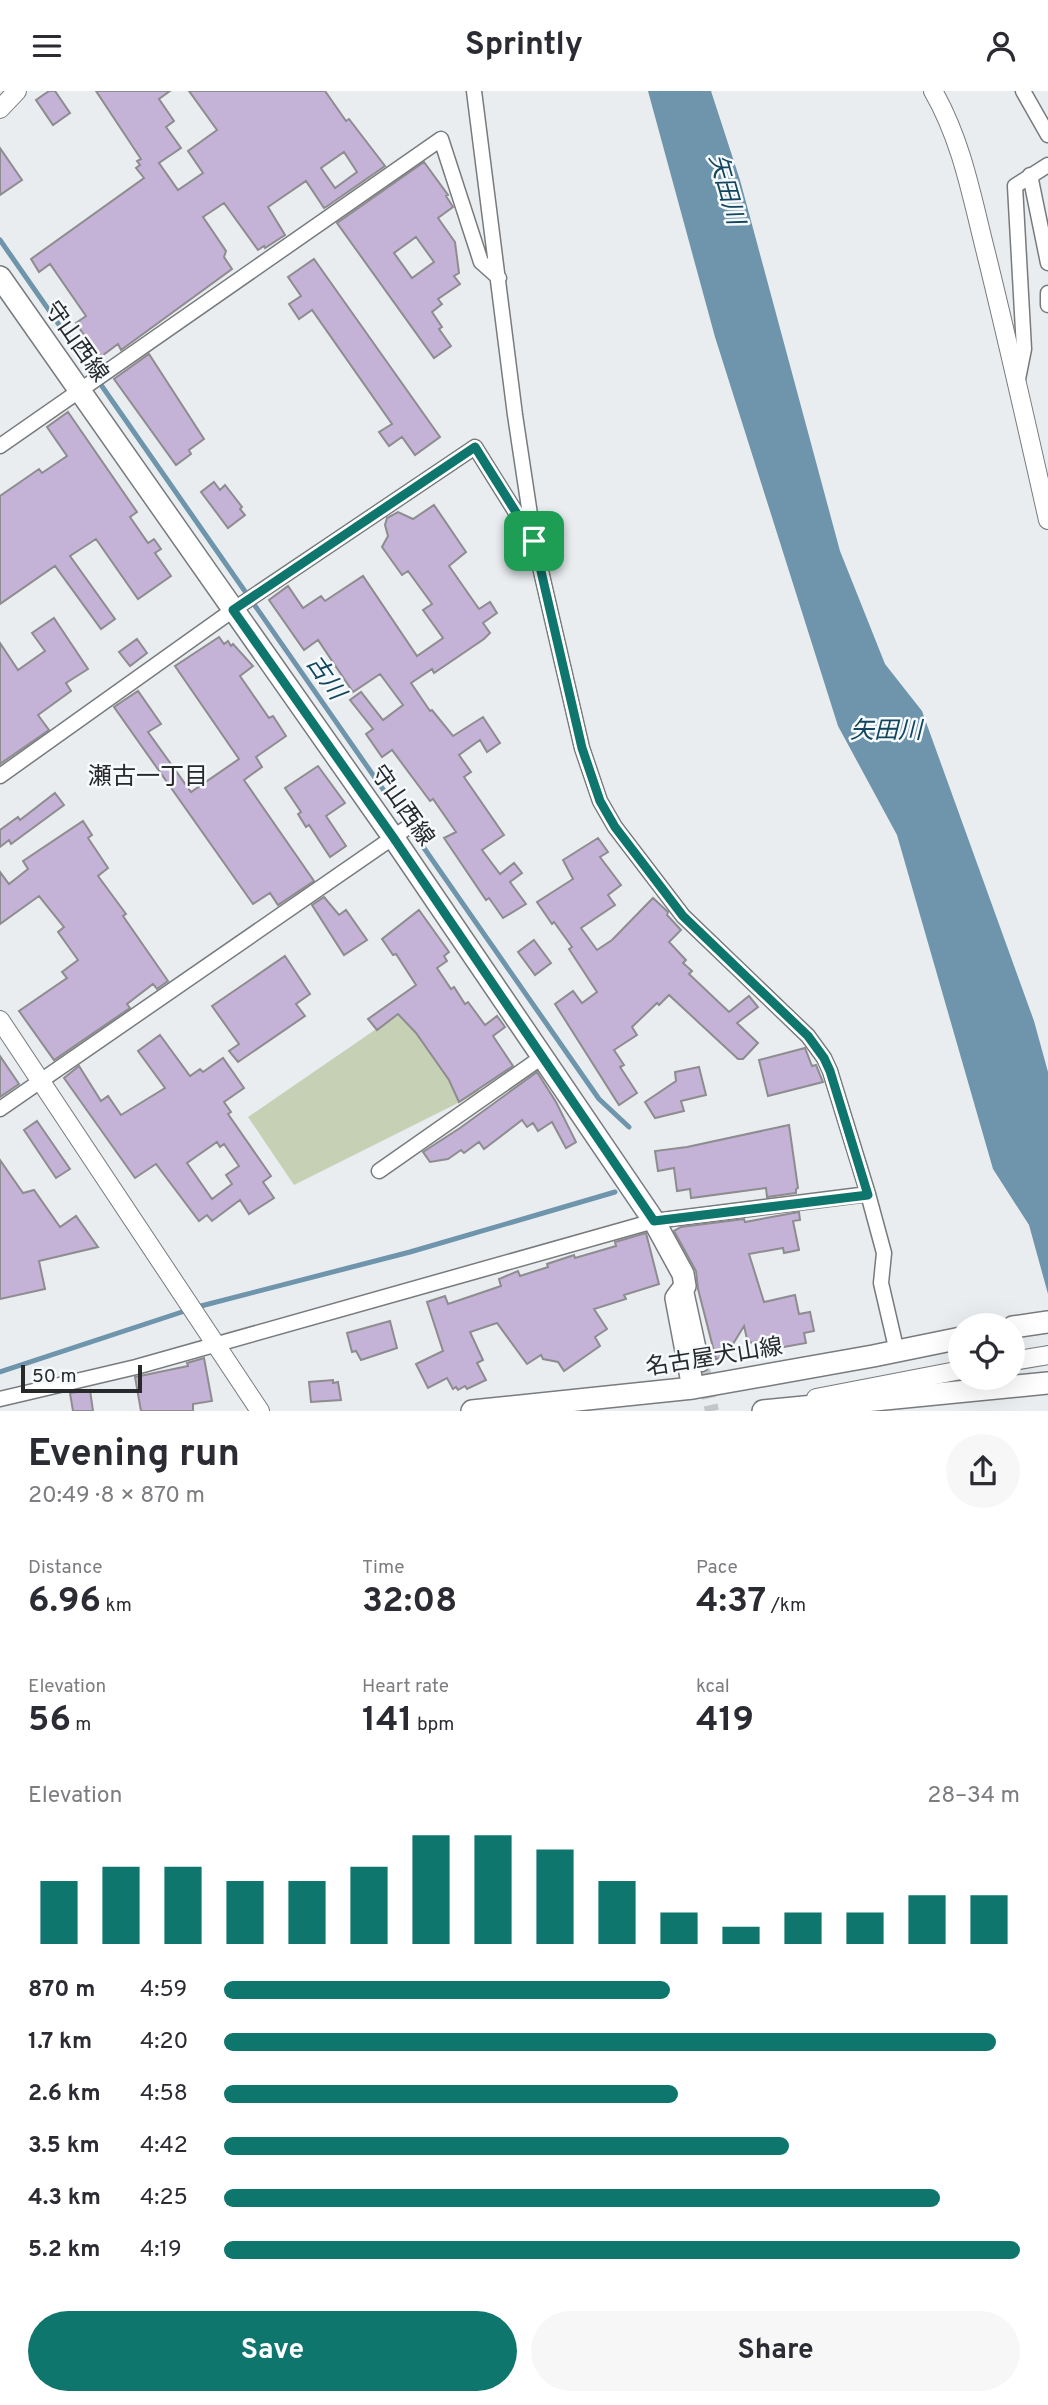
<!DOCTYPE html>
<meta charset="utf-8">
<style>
body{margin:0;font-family:Overpass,"Noto Sans JP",sans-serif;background:#f7f7f7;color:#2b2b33;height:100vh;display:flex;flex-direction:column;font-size:26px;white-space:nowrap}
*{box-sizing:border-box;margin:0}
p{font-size:23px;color:#7c7c81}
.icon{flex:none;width:38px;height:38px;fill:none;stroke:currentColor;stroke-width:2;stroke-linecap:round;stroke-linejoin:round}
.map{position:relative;height:1320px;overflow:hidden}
.panel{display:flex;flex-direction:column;background:#fff;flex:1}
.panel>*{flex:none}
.buttons{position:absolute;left:948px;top:1222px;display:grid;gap:14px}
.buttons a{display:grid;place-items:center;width:77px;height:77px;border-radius:50%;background:#fff;box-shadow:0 7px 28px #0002;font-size:35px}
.scale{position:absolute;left:21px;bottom:18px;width:121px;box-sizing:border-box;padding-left:7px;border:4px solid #28292a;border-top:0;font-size:19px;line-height:24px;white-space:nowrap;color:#28292a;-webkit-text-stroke:5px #f7fafd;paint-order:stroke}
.pin{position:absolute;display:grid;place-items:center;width:60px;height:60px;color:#fff;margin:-30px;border-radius:14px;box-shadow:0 4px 10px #0006}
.round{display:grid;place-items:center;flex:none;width:74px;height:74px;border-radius:37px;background:#f7f7f7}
.summary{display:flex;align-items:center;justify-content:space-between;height:119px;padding:0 28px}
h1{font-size:38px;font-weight:700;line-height:52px}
.metrics{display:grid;grid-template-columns:repeat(3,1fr);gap:10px;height:119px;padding:7px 28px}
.metrics div{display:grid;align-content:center}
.metrics b{font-size:35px;font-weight:700}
.metrics small{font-size:19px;font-weight:400}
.metrics p{font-size:19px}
.chart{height:196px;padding:14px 28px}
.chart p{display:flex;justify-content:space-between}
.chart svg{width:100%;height:126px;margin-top:7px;stroke:#0f766e;stroke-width:6}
.cta{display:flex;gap:14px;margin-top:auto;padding:14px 28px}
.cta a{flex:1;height:80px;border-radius:42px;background:#0f766e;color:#fff;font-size:28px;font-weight:700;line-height:80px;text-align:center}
.cta a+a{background:#f7f7f7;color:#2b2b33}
ul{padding:0 28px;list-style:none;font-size:23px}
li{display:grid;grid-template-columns:112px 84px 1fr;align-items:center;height:52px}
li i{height:18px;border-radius:9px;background:#0f766e}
header{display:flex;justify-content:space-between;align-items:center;height:91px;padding:0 28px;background:#fff;font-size:32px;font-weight:700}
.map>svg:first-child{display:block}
</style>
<header><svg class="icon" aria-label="menu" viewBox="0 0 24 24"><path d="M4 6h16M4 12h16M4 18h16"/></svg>Sprintly<svg class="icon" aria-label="person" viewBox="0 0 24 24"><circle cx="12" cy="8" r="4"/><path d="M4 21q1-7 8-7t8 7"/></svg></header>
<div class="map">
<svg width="1048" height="1320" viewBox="0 0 1048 1320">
<rect width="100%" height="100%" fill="#eaedf0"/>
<path fill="#c6d0b4" d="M417 910 471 979 480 1001 294 1094 248 1026Z"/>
<path fill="#6e95ab" d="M648 0H711L740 89 840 460 885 573 922 620 1034 930 1048 981V1203L1029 1134 993 1078 897 744 838 635 715 246Z"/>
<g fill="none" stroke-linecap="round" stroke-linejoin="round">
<path stroke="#6e95ab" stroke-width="5" d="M0 149 599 1008 629 1036
M0 1281 197 1216 410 1161 615 1101"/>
</g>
<path fill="#c4b2d7" stroke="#8d8c8f" stroke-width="2" fill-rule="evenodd" d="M49 0H55L70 22 53 34 36 9Z
M96 0H170L159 8 174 30 166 36 181 57 159 72 178 99 203 82 188 60 217 39 189 0H325L346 30 349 28 385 75 326 116 324 117 306 90 268 116 285 144 265 157 264 155 258 159 224 112 203 126 226 160 224 166 232 178 121 259 118 253 99 267 76 232 86 225 50 173 39 181 31 168 144 87 136 77 140 74 137 70 141 68ZM344 61 357 81 335 97 321 77Z
M0 57 22 89 0 104Z
M424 71 448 104 446 105 453 116 438 127 455 151 459 182 454 185 460 193 438 208 442 213 432 221 442 236 439 238 451 255 434 267 337 132ZM416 146 434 171 412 187 394 162Z
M314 168 440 346 415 364 402 346 389 355 379 341 392 333 312 219 299 228 289 213 301 205 288 186Z
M149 263 204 348 189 359 191 363 176 374 114 288Z
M68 321 137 421 130 426 148 452 154 448 161 458 155 462 171 485 138 508 96 448 70 465 115 528 101 538 55 475 0 513V405L39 378 42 382 67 365 47 336Z
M214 391 220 399 225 394 242 416 240 418 245 424 228 437 201 401Z
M434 414 466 461 449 475 479 518 490 511 497 522 483 532 490 542 484 548 434 582 432 578 411 592 430 620 432 619 453 645 483 626 500 652 487 661 480 649 459 664 471 681 464 686 504 744 482 759 500 783 514 772 522 782 510 791 526 813 503 827 489 807 486 809 444 747 456 741 433 708 430 710 392 659 382 666 366 643 373 638 350 609 361 601 383 629 403 614 380 583 353 601 318 549 304 559 269 509 288 495 303 517 321 505 325 510 363 485 417 565 443 547 423 519 432 513 408 480 402 484 382 456 388 445 385 434 387 427 398 421 413 428Z
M54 527 88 578 66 592 71 600 38 624 49 639 0 673V552L18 579 45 560 32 542Z
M219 546 224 553 228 550 231 555 233 553 253 575 240 585 269 627 273 625 286 645 256 666 262 676 244 689 314 790 278 814 270 802 253 813 114 616 138 600 161 633 148 641 191 701 239 668 175 575Z
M137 548 147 562 130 575 119 561Z
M318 675 345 712 326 725 346 755 330 766 309 734 306 736 298 723 301 721 285 697Z
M55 702 64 714 11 753 9 749 0 756V739L18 726 20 729Z
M83 730 92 744 88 747 108 777 98 785 126 823 123 825 168 890 157 898 153 893 127 913 130 917 54 969 19 920 67 887 62 881 78 869 58 841 64 836 39 805 0 833V781L9 793 28 778 23 770Z
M598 747 608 761 600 766 621 794 608 804 615 814 581 837 597 859 612 849 653 807 668 821 667 824 681 839 669 851 686 869 683 872 692 880 689 883 729 921 749 905 758 916 737 932 758 952 743 968H738L669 904 659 914 657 912 632 936 637 944 614 959 624 974 620 976 637 1002 619 1014 555 913 573 900 582 912 597 901 569 858 572 856 554 831 552 833 537 811 573 788 563 769Z
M324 806 339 824 346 819 367 849 344 864 312 814Z
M419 819 449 861 444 865 447 870 437 877 451 898 454 896 465 913 468 911 485 934 497 925 505 936 493 945 513 975 459 1011 449 989 416 942 398 923 377 939 368 928 416 894 396 863 393 864 382 848Z
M534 849 551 872 535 884 518 861Z
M285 865 310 903 296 913 305 925 238 971 229 960 239 953 212 915Z
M160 944 190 985 200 978 203 981 223 967 244 997 224 1011 231 1021 228 1023 271 1085 263 1091 274 1107 249 1123 240 1109 212 1130 207 1124 199 1130 156 1073 135 1087 64 987 79 975 101 1010 108 1005 121 1024 165 997 138 960ZM217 1051 220 1056 224 1053 239 1075 226 1084 232 1093 212 1108 187 1072Z
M805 957 812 975 816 974 823 991 768 1005 759 969Z
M0 965 19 993 0 1006Z
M699 976 706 1004 681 1010 684 1020 655 1027 645 1011 676 990 675 981Z
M537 981 556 1011 576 1051 566 1057 552 1031 538 1040 533 1032 527 1036 522 1029 484 1058 479 1051 464 1062 461 1059 448 1068 430 1071 423 1061 460 1037Z
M37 1030 70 1078 56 1087 24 1039Z
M789 1034 798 1097 796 1098V1102L767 1106 766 1097 691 1107 690 1098 677 1100 674 1077 658 1080 655 1060 687 1056Z
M0 1069 23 1102 34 1099 60 1136 76 1125 98 1156 39 1170 45 1198 0 1208Z
M799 1121 800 1129 793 1130 799 1159 784 1162 783 1157 749 1163 764 1211 795 1204 799 1223 810 1221 814 1240 804 1242 806 1252 762 1260 759 1250 748 1252 744 1235 725 1266 716 1268 698 1198 696 1180 674 1140 681 1136 744 1128 745 1131Z
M646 1142 659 1193 624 1204 626 1208 594 1218 607 1238 595 1246 600 1255 564 1280 558 1271 543 1268 541 1264 527 1273 497 1232 470 1241 483 1269 477 1272 486 1289 467 1298 465 1295 458 1299 456 1296 453 1298 447 1287 428 1297 416 1273 443 1260 427 1211 445 1205 448 1213 501 1195 499 1188 518 1180 520 1185 548 1176 547 1173 574 1164 575 1167 616 1155 615 1151Z
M390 1230 397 1257 361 1269 356 1260 352 1261 347 1242Z
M204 1267 212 1310 193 1313V1320H141L135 1286 188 1275 187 1272Z
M333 1289V1292L338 1291 341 1309 311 1311 309 1291Z
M90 1299 93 1320H73L70 1302Z"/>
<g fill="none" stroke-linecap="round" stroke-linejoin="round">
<path stroke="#c3c6c8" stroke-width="14" stroke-dasharray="14 7" stroke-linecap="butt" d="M702 1273 712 1320"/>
<g stroke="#787b7d" stroke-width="17">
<path id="minor" d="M474 0 515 324 534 450 582 657 600 710 615 736 683 825 808 945 824 967 830 980 868 1103 884 1162 881 1192 897 1261
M1023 0 1048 44
M1030 84 1048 172
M1048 202V214
M1018 288 1024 258 1015 95 1048 74
M0 355 441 48 481 171 499 187
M0 685 233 519 475 356 530 444
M0 1018 414 732
M379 1080 542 966
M685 1195 702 1273
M0 1308 136 1276 654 1130 868 1103"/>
</g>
<g stroke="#787b7d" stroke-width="20">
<path id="tertiary" d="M933 0C962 50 972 107 986 162 1008 251 1028 340 1048 429
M0 18 17 0
M0 929 260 1320
M1013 1270 1048 1264
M816 1307 961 1279"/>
</g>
<g stroke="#787b7d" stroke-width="24">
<path id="secondary" d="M0 186 393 746 654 1130 683 1183 685 1195 676 1207 693 1297
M1013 1236 1048 1231
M472 1320 693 1297 873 1265 961 1247
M763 1320 1048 1292"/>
</g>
<use href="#minor" stroke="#fff" stroke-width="14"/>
<use href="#tertiary" stroke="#fff" stroke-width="18"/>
<use href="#secondary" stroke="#fff" stroke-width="21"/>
</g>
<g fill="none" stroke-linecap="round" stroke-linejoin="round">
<g stroke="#fff" stroke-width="14">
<path id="route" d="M475 356 534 450 582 657 600 710 615 736 683 825 808 945 824 967 830 980 868 1104 654 1130 393 746 233 519Z"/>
</g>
<use href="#route" stroke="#0f766e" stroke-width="9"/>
</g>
<g text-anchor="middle" stroke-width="5" stroke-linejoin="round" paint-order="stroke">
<g font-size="23" fill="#28292a" stroke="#f7fafd">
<text transform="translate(77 250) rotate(55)" y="8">守山西線</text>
<text transform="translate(403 714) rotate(55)" y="8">守山西線</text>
<text transform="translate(714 1265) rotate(-9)" y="8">名古屋犬山線</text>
</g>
<g font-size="24" font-style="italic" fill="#11465e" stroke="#f7fafd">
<text transform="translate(727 98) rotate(74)" y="8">矢田川</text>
<text transform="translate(326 586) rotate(55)" y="8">古川</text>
<text x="886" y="647">矢田川</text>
</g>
<g font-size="24" fill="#28292a" stroke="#f7fafd">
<text x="148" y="693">瀬古一丁目</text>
</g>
</g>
</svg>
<div class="buttons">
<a><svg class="icon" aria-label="locate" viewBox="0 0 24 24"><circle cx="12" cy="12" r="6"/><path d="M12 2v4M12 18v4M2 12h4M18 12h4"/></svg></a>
</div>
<div class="scale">50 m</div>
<div class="pin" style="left:534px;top:450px;background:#1e9e55"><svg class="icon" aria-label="arrive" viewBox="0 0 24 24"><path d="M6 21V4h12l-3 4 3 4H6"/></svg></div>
</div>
<section class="panel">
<div class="summary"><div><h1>Evening run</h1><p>20:49 · 8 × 870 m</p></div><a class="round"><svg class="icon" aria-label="share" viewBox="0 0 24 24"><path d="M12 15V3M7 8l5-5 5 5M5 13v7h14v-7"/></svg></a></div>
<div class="metrics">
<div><p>Distance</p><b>6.96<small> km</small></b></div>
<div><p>Time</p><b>32:08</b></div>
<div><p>Pace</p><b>4:37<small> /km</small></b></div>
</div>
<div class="metrics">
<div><p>Elevation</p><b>56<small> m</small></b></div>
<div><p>Heart rate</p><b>141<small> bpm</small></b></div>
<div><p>kcal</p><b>419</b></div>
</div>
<div class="chart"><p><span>Elevation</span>28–34 m</p>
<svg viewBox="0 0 160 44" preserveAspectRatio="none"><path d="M5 44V22M15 44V17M25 44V17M35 44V22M45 44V22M55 44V17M65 44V6M75 44V6M85 44V11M95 44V22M105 44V33M115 44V38M125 44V33M135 44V33M145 44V27M155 44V27"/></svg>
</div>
<ul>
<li><b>870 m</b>4:59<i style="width:56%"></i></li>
<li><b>1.7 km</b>4:20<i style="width:97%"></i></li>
<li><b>2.6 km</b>4:58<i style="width:57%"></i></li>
<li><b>3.5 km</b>4:42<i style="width:71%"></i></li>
<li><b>4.3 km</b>4:25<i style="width:90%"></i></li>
<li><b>5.2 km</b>4:19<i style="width:100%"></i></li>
</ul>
<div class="cta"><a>Save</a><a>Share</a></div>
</section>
